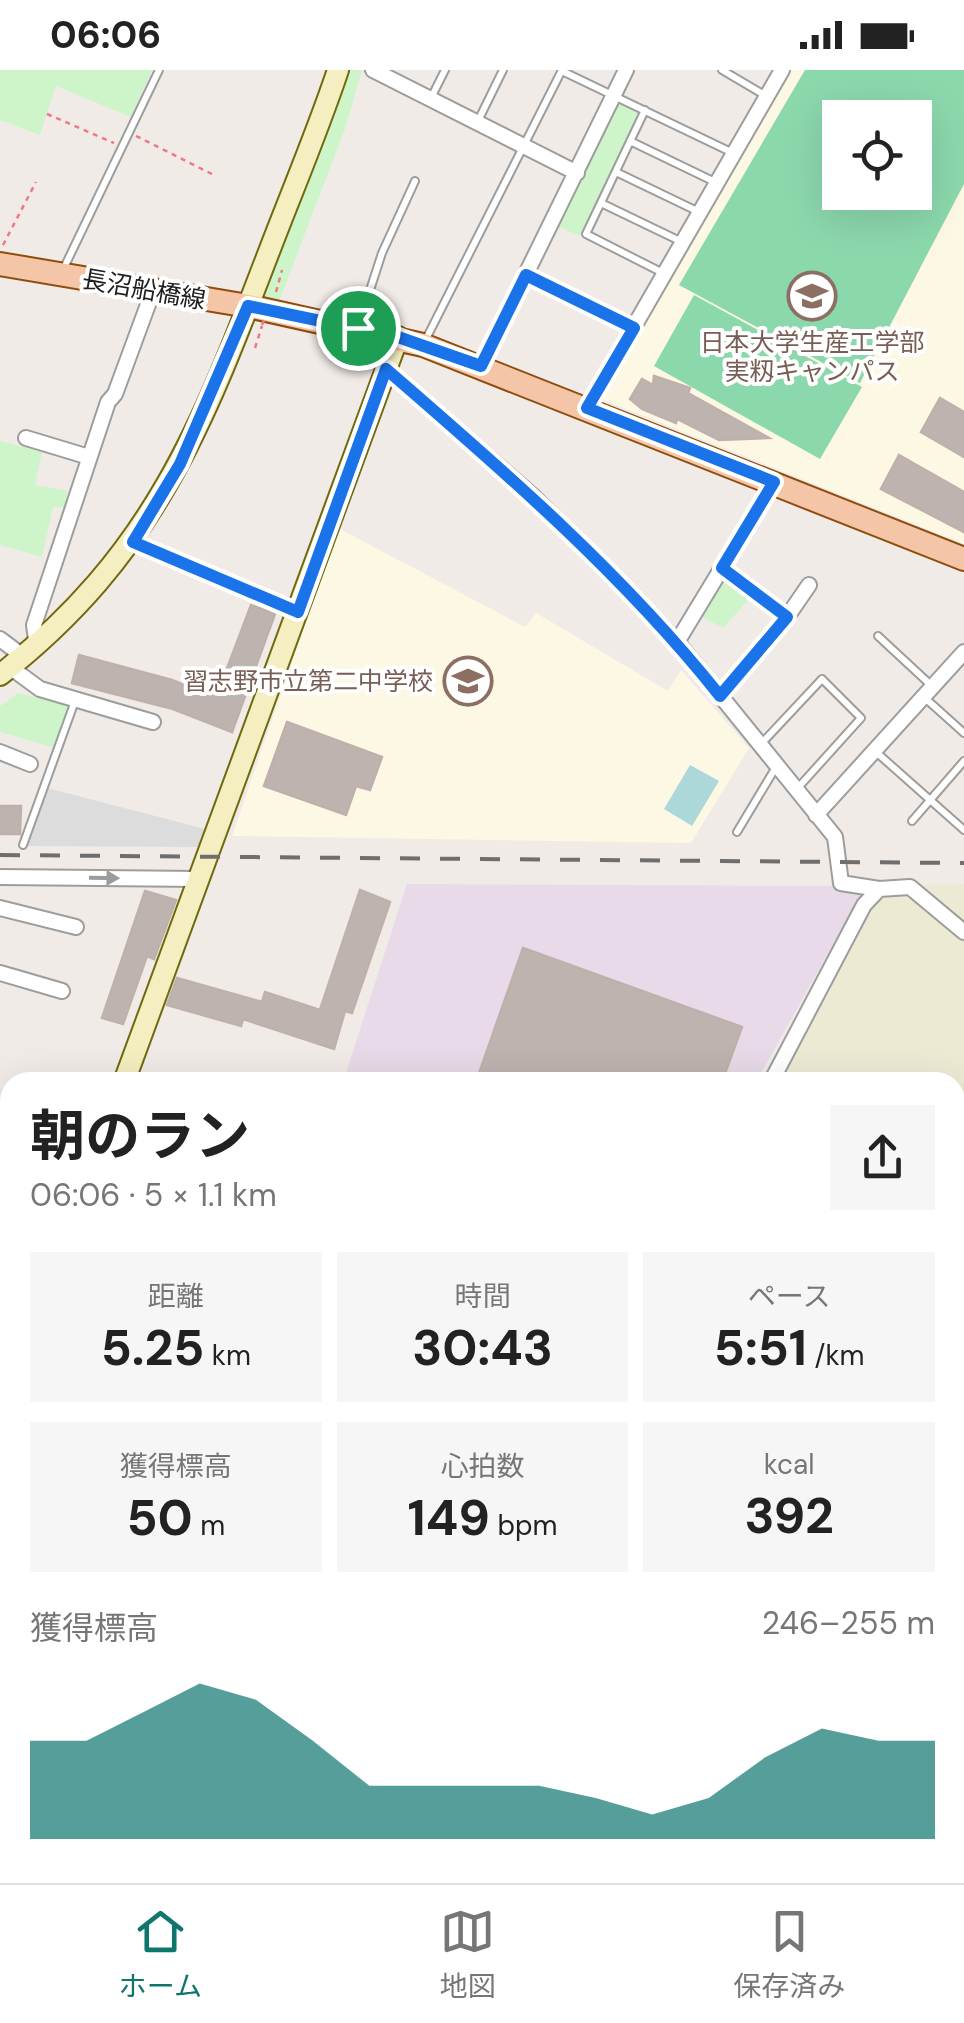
<!DOCTYPE html>
<html lang="ja">
<meta charset="utf-8">
<style>
body{margin:0;font-family:"DM Sans","Noto Sans JP",sans-serif;background:#f6f6f6;color:#222;height:100vh;display:flex;flex-direction:column;font-size:38px;white-space:nowrap}
*{box-sizing:border-box;margin:0}
p{font-size:32px;color:#767676}
.icon{flex:none;width:55px;height:55px;fill:none;stroke:currentColor;stroke-width:2;stroke-linecap:round;stroke-linejoin:round}
.map{position:relative;flex:1;overflow:hidden}
.panel{position:absolute;left:0px;top:1002px;width:965px;height:812px;display:flex;flex-direction:column;background:#fff;border-radius:30px 30px 0 0;box-shadow:0 10px 40px #0002}
.panel>*{flex:none}
.fabs{position:absolute;left:822px;top:30px;display:grid;gap:20px}
.fabs a{display:grid;place-items:center;width:110px;height:110px;border-radius:0px;background:#fff;box-shadow:0 10px 40px #0002;font-size:50px}
.pin{position:absolute;display:grid;place-items:center;width:85px;height:85px;color:#fff;margin:-42px;border:5px solid #fff;border-radius:50%;box-shadow:0 2px 10px #0007}
.round{display:grid;place-items:center;flex:none;width:105px;height:105px;border-radius:0px;background:#f6f6f6}
.head{display:flex;align-items:center;justify-content:space-between;height:170px;padding:0 30px}
h1{font-size:55px;font-weight:700;line-height:75px}
.stats{display:grid;grid-template-columns:repeat(3,1fr);gap:15px;height:170px;padding:10px 30px}
.stats div{display:grid;align-content:center;border-radius:0px;background:#f6f6f6;text-align:center}
.stats b{font-size:50px;font-weight:700}
.stats small{font-size:28px;font-weight:400}
.stats p{font-size:28px}
.chart{height:280px;padding:20px 30px}
.chart p{display:flex;justify-content:space-between}
.chart svg{width:100%;height:180px;margin-top:10px;fill:#0f766e;opacity:.7}
.status{display:flex;justify-content:space-between;align-items:center;height:70px;padding:0 50px;background:#fff;direction:ltr}
.status svg{height:28px;fill:currentColor}
.tab-bar{display:flex;justify-content:space-around;align-items:center;height:140px;border-top:2px solid #e0e0e0;background:#fff;font-size:28px;color:#767676}
.tab-bar a{display:grid;justify-items:center;gap:5px}
.tab-bar .on{color:#0f766e}
.map>svg:first-child{display:block}
</style>
<div class="status"><b>06:06</b><svg viewBox="0 0 49 12"><path d="M0 12V9h3v3zM5 12V6h3v6zM10 12V3h3v9zM15 12V0h3v12zM26 1h20v11H26zM47 4h2v5h-2z"/></svg></div>
<div class="map">
<svg width="964" height="1813" viewBox="0 0 964 1813">
<rect width="100%" height="100%" fill="#f0ebe7"/>
<path fill="#e8dae8" d="M407 814 831 816 866 823 854 837 756 1012H343Z"/>
<path fill="#fdf8e3" fill-rule="evenodd" d="M791 0H964V474L601 329ZM840 48H915V122H840Z
M338 458 525 557 536 543 668 621 681 600 749 678 691 773 232 766Z"/>
<path fill="#edead4" d="M964 814V855L916 815Z
M906 822 964 871V1124L955 1119V1012H782L866 840 882 826Z"/>
<path fill="#cdf5c9" d="M0 0H152L131 47 56 16 40 65 0 50Z
M346 0H362L345 59 278 234 258 228Z
M616 32 640 41 580 166 555 155Z
M0 371 42 382 35 415 67 421 66 437H53L42 487 0 475Z
M721 507 751 527 723 558 698 545Z
M18 623 69 636 55 678 0 662V636Z"/>
<path fill="#8cd8ad" fill-rule="evenodd" d="M805 0H964V114L860 313 679 215ZM840 48H915V122H840Z
M694 225 862 317 820 389 654 296Z"/>
<path fill="#dcdcdc" d="M47 718 209 760 203 777 27 776Z"/>
<path fill="#acd8da" d="M690 695 719 711 692 756 664 739Z"/>
<path fill="#bdb4b0" stroke="#c0b0ab" stroke-width="2.5" d="M654 306 690 318 688 323 769 368 719 370 677 349 676 353 642 339 630 329 642 309 653 315Z
M940 328 964 342V387L921 362Z
M899 385 964 422V462L881 419Z
M251 535 275 544 232 662 173 639 72 613 79 585 172 610 209 625 214 614 220 617Z
M287 652 382 687 370 720 356 716 346 745 264 716Z
M0 736H21L20 764H0Z
M360 820 390 832 352 943 345 941 334 979 243 949 241 956 167 935 177 908 262 932 265 922 320 940Z
M145 821 176 830 154 889 147 886 123 954 102 948Z
M523 878 742 957 722 1012H476Z"/>
<g fill="none" stroke-linecap="round" stroke-linejoin="round">
<g stroke="#9d9d9d" stroke-width="10">
<path id="lane" d="M722 0 766 26
M562 1 733 83
M430 30 445 0
M645 40 586 164 663 203
M477 53 503 0
M630 71 715 112
M616 102 699 142
M601 133 682 172
M62 202 159 0
M527 206 633 257
M358 257 382 183 415 111
M426 269 562 0
M878 566 933 617
M925 628 964 663
M761 674 822 609 861 648 796 720
M876 682 964 760
M912 751 964 691
M737 762 776 697
M23 775 75 631
M335 1805 336 1813"/>
</g>
<g stroke="#9d9d9d" stroke-width="18">
<path id="street" d="M373 0 577 103
M481 296 626 0
M386 299 534 427 677 572 835 767 841 813 879 819 910 817 964 862
M587 338 782 0
M26 368 89 387
M133 471 297 542
M787 547 809 515
M0 569 24 587
M677 572 774 412
M37 577 34 555 108 332 115 324 153 221
M10 597 40 619 153 652
M720 626 787 547 722 499
M0 682 30 694
M816 745 964 582
M0 807 199 809
M0 838 76 857
M0 903 62 921
M771 1012 864 835 879 819
M0 1150 10 1151
M0 1201H10
M0 1252H10
M955 1286 964 1268
M0 1305H10
M0 1360H10
M0 1405H10
M955 1455 964 1447
M0 1588 10 1587
M49 1805 51 1813
M581 1805 583 1813
M721 1805 729 1813
M797 1805 804 1813
M437 1813 438 1805
M532 1813 533 1805
M670 1813 676 1805
M762 1813 772 1805"/>
</g>
<g stroke="#70690e" stroke-width="24">
<path id="secondary" d="M0 605C154 484 202 357 270 179 293 119 318 60 338 0
M124 1012 398 267
M0 1109 10 1111
M955 1362 964 1365
M197 1805 199 1813"/>
</g>
<g stroke="#904c0c" stroke-width="26">
<path id="primary" d="M0 194 248 236 423 275 964 489"/>
</g>
<path stroke="#ef7983" stroke-width="2.5" stroke-dasharray="5 5" stroke-linecap="butt" d="M47 44 114 73
M136 66 212 104
M3 175 36 112
M276 222 282 200
M255 278 262 256"/>
<use href="#lane" stroke="#fff" stroke-width="6"/>
<use href="#street" stroke="#fff" stroke-width="14"/>
<use href="#secondary" stroke="#f5eec0" stroke-width="20"/>
<use href="#primary" stroke="#f5c5a7" stroke-width="22"/>
<path stroke="#6e6e6e" stroke-width="4" stroke-dasharray="20 20" stroke-linecap="butt" d="M0 785 964 793"/>
<path stroke="#ef7983" stroke-width="2.5" stroke-dasharray="5 5" stroke-linecap="butt" d="M262 255 273 229"/>
</g>
<defs><path id="oneway-solid" d="M-6-.8H1V-3.2L6.5 0L1 3.2V.8H-6Z" transform="scale(2.5)"/></defs>
<use fill="#9b9b9b" href="#oneway-solid" transform="translate(104 808) rotate(1)"/>
<g fill="none" stroke-linecap="round" stroke-linejoin="round">
<g stroke="#fff" stroke-width="20">
<path id="route" d="M526 205 634 258 587 338 774 412 722 498 787 547 720 626C623 504 504 401 386 299L298 542 133 472 180 394 248 236 398 267 481 296Z"/>
</g>
<use href="#route" stroke="#1a73e8" stroke-width="12"/>
</g>
<defs>
<g id="university-ring" transform="scale(2.5)"><circle r="9.5" fill="#fff" stroke="#8d6e63" stroke-width="1.5"/><path d="M0-5L7-2L0 1L-7-2ZM-4 1L0 2.5L4 1V4Q0 6-4 4Z" fill="#8d6e63"/></g>
<g id="school-ring" transform="scale(2.5)"><circle r="9.5" fill="#fff" stroke="#8d6e63" stroke-width="1.5"/><path d="M0-5L7-2L0 1L-7-2ZM-4 1L0 2.5L4 1V4Q0 6-4 4Z" fill="#8d6e63"/></g>
</defs>
<g fill-rule="evenodd">
<use href="#university-ring" x="812" y="226"/>
<use href="#school-ring" x="468" y="611"/>
</g>
<g text-anchor="middle" stroke-width="8" stroke-linejoin="round" paint-order="stroke">
<g font-size="25" fill="#202020" stroke="#fff">
<text transform="translate(144 219) rotate(10)" y="9">長沼船橋線</text>
</g>
<g font-size="25" fill="#785e54" stroke="#fff">
<text x="812" y="281">日本大学生産工学部<tspan x="812" dy="29">実籾キャンパス</tspan></text>
<text x="433" y="620" text-anchor="end">習志野市立第二中学校</text>
</g>
</g>
</svg>
<div class="fabs">
<a><svg class="icon" aria-label="locate" viewBox="0 0 24 24"><circle cx="12" cy="12" r="6"/><path d="M12 2v4M12 18v4M2 12h4M18 12h4"/></svg></a>
</div>
<div class="pin" style="left:358px;top:258px;background:#1e9e55"><svg class="icon" aria-label="arrive" viewBox="0 0 24 24"><path d="M6 21V4h12l-3 4 3 4H6"/></svg></div>
<section class="panel">
<div class="head"><div><h1>朝のラン</h1><p>06:06 · 5 × 1.1 km</p></div><a class="round"><svg class="icon" aria-label="share" viewBox="0 0 24 24"><path d="M12 15V3M7 8l5-5 5 5M5 13v7h14v-7"/></svg></a></div>
<div class="stats">
<div><p>距離</p><b>5.25<small> km</small></b></div>
<div><p>時間</p><b>30:43</b></div>
<div><p>ペース</p><b>5:51<small> /km</small></b></div>
</div>
<div class="stats">
<div><p>獲得標高</p><b>50<small> m</small></b></div>
<div><p>心拍数</p><b>149<small> bpm</small></b></div>
<div><p>kcal</p><b>392</b></div>
</div>
<div class="chart"><p><span>獲得標高</span>246–255 m</p>
<svg viewBox="0 0 160 44" preserveAspectRatio="none"><path d="M0 44V20L10 20L20 13L30 6L40 10L50 20L60 31L70 31L80 31L90 31L100 34L110 38L120 34L130 24L140 17L150 20L160 20V44z"/></svg>
</div>
</section>
</div>
<nav class="tab-bar">
<a class="on"><svg class="icon" aria-label="home" viewBox="0 0 24 24"><path d="M3 11l9-7 9 7M6 9v11h12V9"/></svg>ホーム</a>
<a><svg class="icon" aria-label="map" viewBox="0 0 24 24"><path d="M3 6l6-2 6 2 6-2v14l-6 2-6-2-6 2zM9 4v14M15 6v14"/></svg>地図</a>
<a><svg class="icon" aria-label="saved" viewBox="0 0 24 24"><path d="M7 4h10v16l-5-4-5 4z"/></svg>保存済み</a>
</nav>
